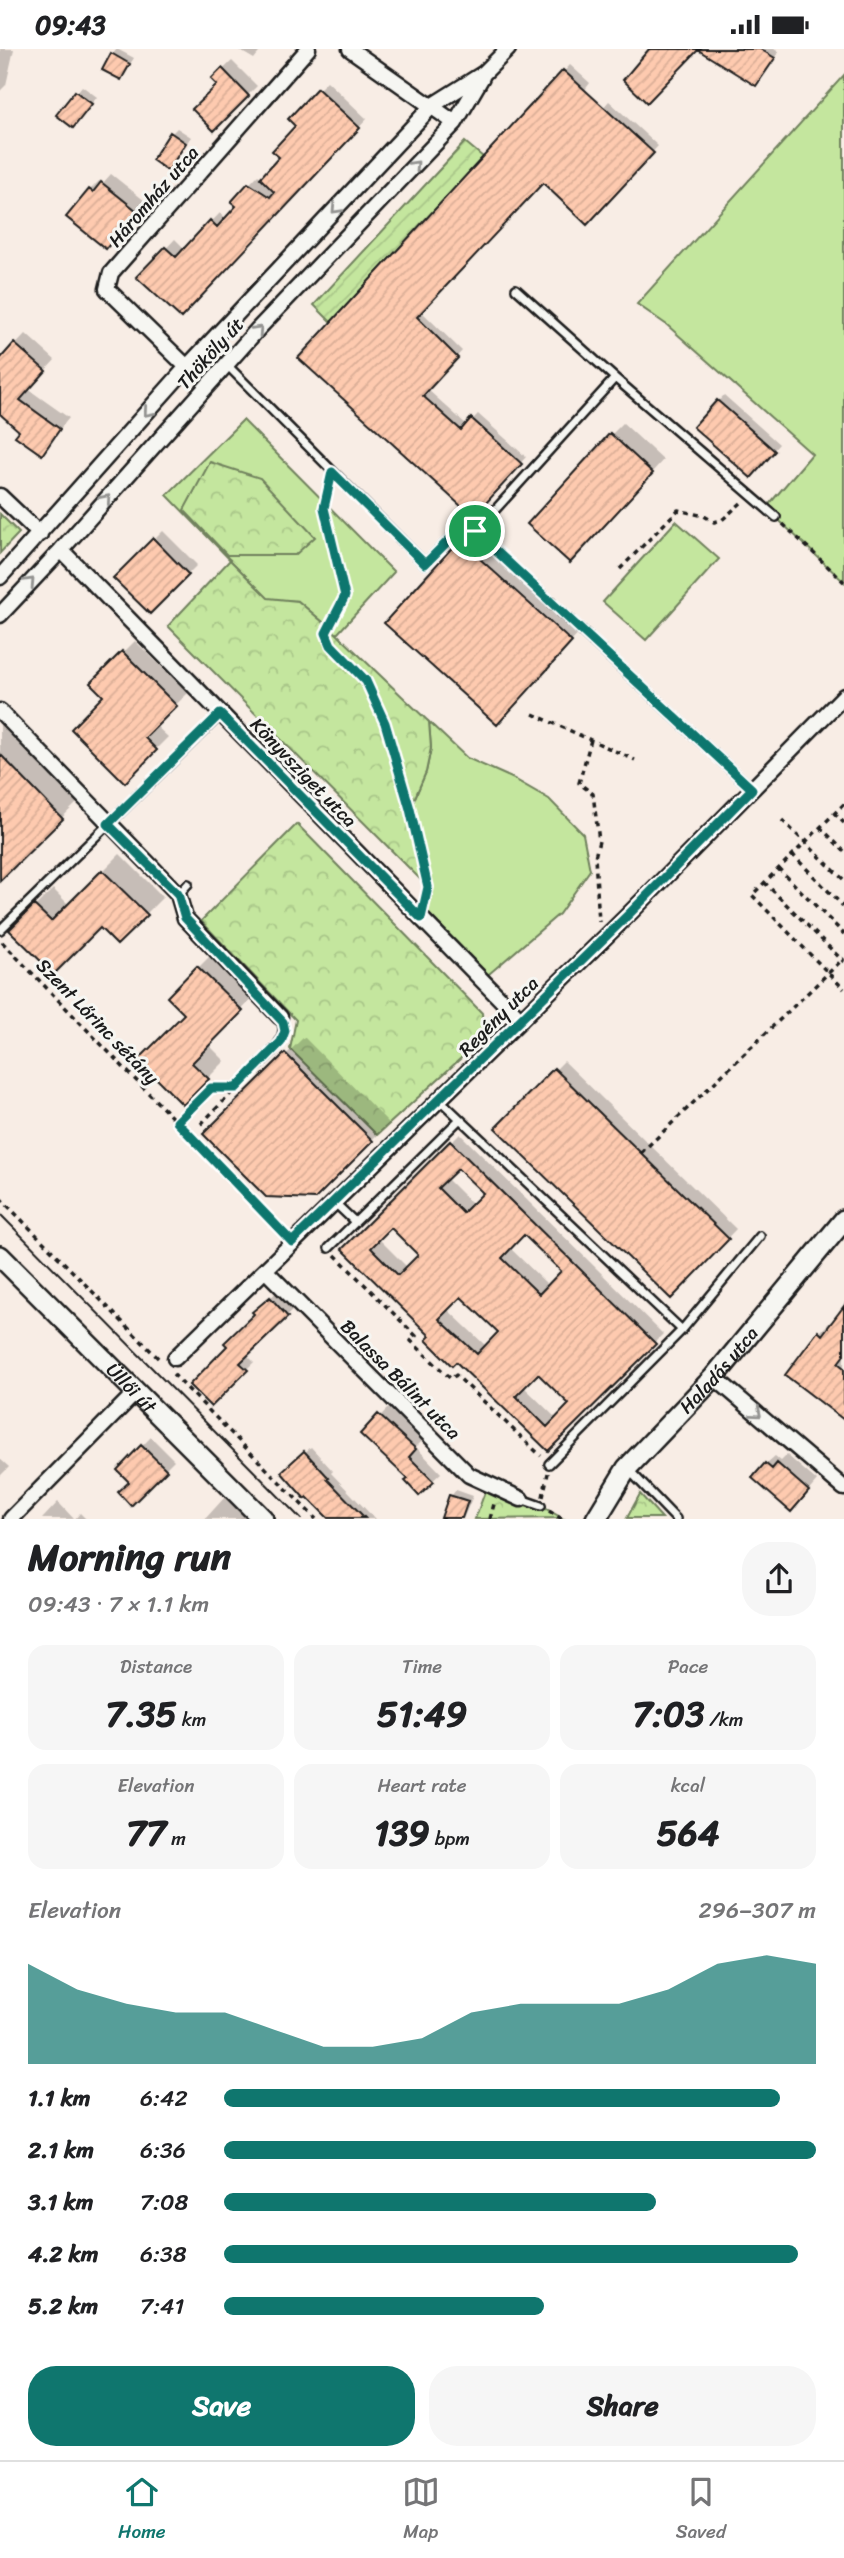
<!DOCTYPE html>
<meta charset="utf-8">
<style>
body{margin:0;font-family:Sriracha,sans-serif;background:#f6f6f6;color:#202124;height:100vh;display:flex;flex-direction:column;font-size:26px;white-space:nowrap}
*{box-sizing:border-box;margin:0}
p{font-size:23px;color:#757577}
.icon{flex:none;width:38px;height:38px;fill:none;stroke:currentColor;stroke-width:2;stroke-linecap:round;stroke-linejoin:round}
.map{position:relative;height:1470px;overflow:hidden}
.sheet{display:flex;flex-direction:column;background:#fff;flex:1}
.sheet>*{flex:none}
.pin{position:absolute;display:grid;place-items:center;width:60px;height:60px;color:#fff;margin:-30px;border:4px solid #fff;border-radius:50%;box-shadow:0 2px 7px #0007}
.round{display:grid;place-items:center;flex:none;width:74px;height:74px;border-radius:28px;background:#f6f6f6}
.summary{display:flex;align-items:center;justify-content:space-between;height:119px;padding:0 28px}
h1{font-size:38px;font-weight:800;line-height:52px}
.stats{display:grid;grid-template-columns:repeat(3,1fr);gap:10px;height:119px;padding:7px 28px}
.stats div{display:grid;align-content:center;border-radius:18px;background:#f6f6f6;text-align:center}
.stats b{font-size:35px;font-weight:800}
.stats small{font-size:19px;font-weight:400}
.stats p{font-size:19px}
.chart{height:196px;padding:14px 28px}
.chart p{display:flex;justify-content:space-between}
.chart svg{width:100%;height:126px;margin-top:7px;fill:#0f766e;opacity:.7}
.button{display:flex;gap:14px;margin-top:auto;padding:14px 28px}
.button a{flex:1;height:80px;border-radius:28px;background:#0f766e;color:#fff;font-size:28px;font-weight:800;line-height:80px;text-align:center}
.button a+a{background:#f6f6f6;color:#202124}
ul{padding:0 28px;list-style:none;font-size:23px}
li{display:grid;grid-template-columns:112px 84px 1fr;align-items:center;height:52px}
li i{height:18px;border-radius:9px;background:#0f766e}
.status{display:flex;justify-content:space-between;align-items:center;height:49px;padding:0 35px;background:#fff;direction:ltr}
.status svg{height:19px;fill:currentColor}
.tab-bar{display:flex;justify-content:space-around;align-items:center;height:98px;border-top:2px solid #e0e0e0;background:#fff;font-size:19px;color:#757577}
.tab-bar a{display:grid;justify-items:center;gap:4px}
.tab-bar .active{color:#0f766e}
.map>svg:first-child{display:block}
</style>
<div class="status"><b>09:43</b><svg viewBox="0 0 49 12"><path d="M0 12V9h3v3zM5 12V6h3v6zM10 12V3h3v9zM15 12V0h3v12zM26 1h20v11H26zM47 4h2v5h-2z"/></svg></div>
<div class="map">
<svg width="844" height="1470" viewBox="0 0 844 1470">
<defs>
<pattern id="forest-crowns" width="20" height="18" patternUnits="userSpaceOnUse" patternTransform="scale(1.75)"><rect width="20" height="18" fill="#c4e69e"/><path d="M2 6a3 3 0 1 1 6 0M12 15a3 3 0 1 1 6 0" fill="none" stroke="#a8c588"/></pattern>
<pattern id="garden-furrows" width="10" height="10" patternUnits="userSpaceOnUse" patternTransform="scale(1.75)"><rect width="10" height="10" fill="#c4e69e"/><path d="M-1 1l2-2M0 10L10 0M9 11l2-2" fill="none" stroke="#a8c588"/></pattern>
<pattern id="building-hatch" width="6" height="6" patternUnits="userSpaceOnUse" patternTransform="scale(1.75)"><rect width="6" height="6" fill="#fecaaf"/><path d="M-1 1l2-2M0 6l6-6M5 7l2-2" fill="none" stroke="#d9ad96"/></pattern>
</defs>
<rect width="100%" height="100%" fill="#f8ede5"/>
<filter id="ink" filterUnits="userSpaceOnUse"><feTurbulence type="fractalNoise" baseFrequency=".0143" numOctaves="2"/><feDisplacementMap in="SourceGraphic" scale="14" xChannelSelector="R" yChannelSelector="G"/><feConvolveMatrix kernelMatrix="1 2 1 2 8 2 1 2 1" color-interpolation-filters="sRGB"/></filter>
<g filter="url(#ink)">
<path fill="#c4e69e" stroke="#70815d" stroke-width="2" d="M844 26V533L766 459 812 405 667 276 637 255Z
M243 371 394 523 337 585 298 552 268 550 167 446Z
M676 472 719 510 646 591 603 553Z
M429 673 467 709 514 730 549 750 583 785 590 821 559 865 482 931 421 869 428 838 410 760 426 723 431 699Z"/>
<path fill="url(#forest-crowns)" stroke="#70815d" stroke-width="2" d="M210 413 260 429 315 488 295 506H227L184 461Z
M0 465 19 484 0 504Z
M230 511 268 549 298 552 337 585 429 673 431 699 426 723 410 760 428 838 168 577Z
M297 775 482 964 484 988 377 1086 290 1000 296 971 201 872Z
M488 1435 541 1457 562 1469 475 1470Z
M640 1445 662 1469H627Z"/>
<path fill="url(#garden-furrows)" stroke="#70815d" stroke-width="2" d="M465 93 483 108 331 273 314 256Z"/>
<path fill="#0003" fill-rule="evenodd" d="M0 0H14L6 36 0 42Z
M117 0 134 9 121 29 112 6Z
M237 0H262L254 10Z
M700 0H774L779 3 756 35Z
M232 12 257 37 214 80 219 36 213 30Z
M570 16 590 34 569 62 588 76 609 52 658 97 587 174 543 132 421 262 462 302 427 340 467 376 478 365 526 408 473 465 301 309Z
M327 32 367 70 181 267 139 228 175 190 185 200 220 164 227 170 238 157 233 152 258 126 262 129 281 108 297 77 290 70Z
M82 37 97 48 79 71 59 65Z
M177 79 191 88 168 120 171 85Z
M111 125 145 152 106 198 90 141 99 132 102 135Z
M26 285 55 311 28 340 69 369 41 403 0 362V312Z
M724 346 779 395 756 421 695 378Z
M623 374 663 411 582 500 611 386Z
M472 480 583 580 508 661 386 573Z
M163 482 197 516 150 563 116 529Z
M135 592 188 644 155 676 168 688 125 731 106 647 93 634Z
M0 671 79 752 0 829Z
M120 805 163 848 117 894 100 877 11 881 53 840 69 856Z
M215 902 258 944 208 995 225 1012 183 1054 187 965 169 948Z
M304 988 389 1074 314 1148 205 1085Z
M564 1012 736 1180 671 1247 498 1079Z
M460 1085 663 1285 548 1400 345 1200ZM458 1117 485 1144 473 1156 446 1129ZM391 1177 421 1206 408 1219 378 1189ZM524 1184 564 1222 549 1237 510 1199ZM461 1246 500 1283 486 1297 447 1260ZM538 1322 572 1355 557 1370 523 1337Z
M278 1242 294 1260 246 1305 254 1313 211 1355 229 1297 262 1256Z
M844 1260V1370L819 1284 831 1272 834 1274Z
M388 1359 423 1391 416 1398 441 1424 419 1444 410 1429 363 1385Z
M151 1388 174 1411 131 1454V1433L119 1421Z
M311 1398 333 1422 331 1424 375 1470H328L283 1423Z
M787 1406 817 1432 800 1452 766 1415 775 1407 781 1412Z
M0 1410 9 1418 0 1427Z
M456 1441 473 1447 463 1470 445 1468 451 1447Z
M225 1448 248 1470H205Z
M58 1453 74 1470H42Z
M80 1464 86 1470H75Z"/>
<path fill="url(#building-hatch)" stroke="#1c1c1c" stroke-width="2" fill-rule="evenodd" d="M649 0H760L775 9 756 37 698 1 647 54 623 31Z
M111 4 130 15 121 31 102 21Z
M222 19 249 47 214 82 192 60 217 36 211 30Z
M563 21 654 104 587 176 543 134 417 268 458 309 423 347 461 381 471 369 522 415 473 468 298 309Z
M317 39 360 79 181 269 136 228 165 198 176 208 210 171 217 178 236 157 231 153 248 134 270 148 274 143 260 129 279 108 272 102 295 77 288 70Z
M75 42 92 55 73 79 56 66Z
M170 83 186 94 168 122 152 111Z
M101 133 137 162 106 200 66 168 89 140 93 143Z
M14 294 46 322 20 351 60 380 42 406 15 387 19 382 0 365V310Z
M717 351 775 402 751 429 693 378Z
M610 384 653 424 570 514 527 475Z
M153 489 189 526 150 565 113 529Z
M459 491 572 593 497 676 384 574Z
M122 602 177 657 145 689 157 701 125 734 71 680 103 647 90 634Z
M0 705 63 770 0 832Z
M102 821 148 866 117 896 100 879 54 925 9 881 34 856 51 872Z
M197 917 243 962 192 1014 209 1030 183 1056 138 1011 184 965 167 948Z
M285 1004 373 1092 315 1150 266 1148 203 1085Z
M554 1019 729 1190 671 1250 495 1079Z
M450 1092 656 1295 548 1402 456 1313 452 1317 426 1291 430 1287 342 1200ZM458 1120 483 1144 463 1164 438 1139ZM391 1179 418 1206 398 1226 371 1199ZM524 1186 561 1222 539 1245 502 1209ZM461 1248 498 1283 477 1305 439 1270ZM538 1325 569 1355 547 1378 516 1347Z
M270 1248 288 1268 240 1314 248 1321 211 1358 189 1336 227 1297 224 1294 254 1265 252 1263Z
M844 1257V1306L838 1314 844 1319V1371L785 1326 818 1282 822 1286Z
M378 1365 416 1400 409 1408 434 1433 419 1447 405 1432 408 1430 360 1385Z
M141 1396 167 1421 131 1457 118 1443 129 1433 117 1421Z
M304 1402 329 1429 327 1430 365 1469H328L307 1448 305 1450 281 1423Z
M765 1414 772 1420 777 1414 809 1442 791 1463 752 1429Z
M449 1446 468 1452 462 1469H441Z"/>
<g fill="none" stroke-linecap="round" stroke-linejoin="round">
<g stroke="#1c1c1c" stroke-width="12">
<path id="lane" d="M516 240 615 329 776 468
M227 316 425 515 466 474 475 483 615 329
M475 483 752 740
M179 845 188 835
M0 881 221 665
M258 1017C271 1003 291 990 280 968
M440 1051 682 1281 549 1415
M334 1153 355 1173
M329 1199 459 1071
M682 1281 760 1187
M628 1420 676 1470
M521 1450 541 1457"/>
</g>
<g stroke="#1c1c1c" stroke-width="19">
<path id="street" d="M350 0 455 74
M187 318 107 240 111 224 308 0
M0 447 40 485
M61 501 521 971
M0 528 187 318 433 56 484 24 508 0
M0 566 61 501 258 280 455 74 482 28
M0 662 178 845 185 869 280 968
M265 1221 469 1426 521 1450
M175 1309 630 864 844 647
M714 1328 844 1439
M11 1470 136 1343"/>
</g>
<g stroke="#1c1c1c" stroke-width="24">
<g id="secondary">
<path id="s1" d="M0 1207 263 1470"/>
<path id="s2" d="M596 1470 627 1419 714 1328 844 1171"/>
</g>
</g>
<path stroke="#1c1c1c" stroke-width="3.5" stroke-dasharray="5 5" stroke-linecap="butt" d="M329 435 324 459 345 547 326 584 331 596 366 632 385 674 410 760 428 838 425 853
M783 475 844 533
M620 520 678 461 704 467 714 473 722 471 741 454
M533 665 635 711
M591 691 579 734 593 745 599 792 595 808 599 873
M844 755 752 846 844 940
M834 764 844 774
M782 771 844 831
M820 778 844 802
M792 805 844 858
M778 819 844 885
M764 833 844 913
M2 893 284 1184
M177 1073 211 1039H236
M201 1075 251 1024
M641 1104 844 909
M0 1149 161 1312
M335 1206 416 1287 411 1292 451 1330 456 1326 541 1407
M173 1325 316 1470
M543 1448 548 1424
M549 1462 562 1470
M490 1470 494 1455"/>
<use href="#lane" stroke="#f6f6f2" stroke-width="7"/>
<use href="#street" stroke="#f6f6f2" stroke-width="14"/>
<use href="#secondary" stroke="#f6f6f2" stroke-width="19"/>
<path stroke="#1c1c1c" stroke-width="2" d="M0 1165 301 1470"/>
</g>
<defs><path id="oneway-chevron" d="M-2-3.5L2.5 0L-2 3.5" fill="none" stroke-width="1.6" stroke-linecap="round" stroke-linejoin="round" transform="scale(1.75)"/></defs>
<g stroke="#949492">
<use href="#oneway-chevron" transform="translate(415 116) rotate(-46)"/>
<use href="#oneway-chevron" transform="translate(336 160) rotate(133)"/>
<use href="#oneway-chevron" transform="translate(258 281) rotate(-47)"/>
<use href="#oneway-chevron" transform="translate(148 363) rotate(131)"/>
<use href="#oneway-chevron" transform="translate(106 450) rotate(-49)"/>
<use href="#oneway-chevron" transform="translate(30 533) rotate(-47)"/>
<use href="#oneway-chevron" transform="translate(757 1364) rotate(40)"/>
</g>
</g>
<g fill="none" stroke-linecap="round" stroke-linejoin="round" filter="url(#ink)">
<g stroke="#fff" stroke-width="14">
<path id="route" d="M332 423 425 515 466 474 752 740 630 864 292 1193 177 1073 211 1039H236L281 993 285 982 283 973 185 869 178 845 108 775 220 665 421 869 428 838 410 760 385 674 366 632 331 596 326 584 345 547 324 459Z"/>
</g>
<use href="#route" stroke="#0f766e" stroke-width="9"/>
</g>
<g text-anchor="middle" stroke-width="6" stroke-linejoin="round" paint-order="stroke">
<g font-size="19" fill="#1c1c1c" stroke="#f6f6f2">
<text transform="translate(153 147) rotate(-49)" y="7">Háromház utca</text>
<text transform="translate(210 304) rotate(-48)" y="7">Thököly út</text>
<text transform="translate(304 723) rotate(46)" y="7">Könyvsziget utca</text>
<text transform="translate(498 967) rotate(-45)" y="7">Regény utca</text>
<text transform="translate(98 972) rotate(46)" y="7">Szent Lőrinc sétány</text>
<text dy="7" stroke="none"><textPath href="#s2" startOffset="194">Haladás utca</textPath></text>
<text transform="translate(401 1330) rotate(45)" y="7">Balassa Bálint utca</text>
<text dy="7" stroke="none"><textPath href="#s1" startOffset="186">Üllői út</textPath></text>
</g>
</g>
</svg>
<div class="pin" style="left:475px;top:482px;background:#1e9e55"><svg class="icon" aria-label="arrive" viewBox="0 0 24 24"><path d="M6 21V4h12l-3 4 3 4H6"/></svg></div>
</div>
<section class="sheet">
<div class="summary"><div><h1>Morning run</h1><p>09:43 · 7 × 1.1 km</p></div><a class="round"><svg class="icon" aria-label="share" viewBox="0 0 24 24"><path d="M12 15V3M7 8l5-5 5 5M5 13v7h14v-7"/></svg></a></div>
<div class="stats">
<div><p>Distance</p><b>7.35<small> km</small></b></div>
<div><p>Time</p><b>51:49</b></div>
<div><p>Pace</p><b>7:03<small> /km</small></b></div>
</div>
<div class="stats">
<div><p>Elevation</p><b>77<small> m</small></b></div>
<div><p>Heart rate</p><b>139<small> bpm</small></b></div>
<div><p>kcal</p><b>564</b></div>
</div>
<div class="chart"><p><span>Elevation</span>296–307 m</p>
<svg viewBox="0 0 160 44" preserveAspectRatio="none"><path d="M0 44V9L10 18L20 23L30 26L40 26L50 32L60 38L70 38L80 35L90 26L100 23L110 23L120 23L130 18L140 9L150 6L160 9V44z"/></svg>
</div>
<ul>
<li><b>1.1 km</b>6:42<i style="width:94%"></i></li>
<li><b>2.1 km</b>6:36<i style="width:100%"></i></li>
<li><b>3.1 km</b>7:08<i style="width:73%"></i></li>
<li><b>4.2 km</b>6:38<i style="width:97%"></i></li>
<li><b>5.2 km</b>7:41<i style="width:54%"></i></li>
</ul>
<div class="button"><a>Save</a><a>Share</a></div>
</section>
<nav class="tab-bar">
<a class="active"><svg class="icon" aria-label="home" viewBox="0 0 24 24"><path d="M3 11l9-7 9 7M6 9v11h12V9"/></svg>Home</a>
<a><svg class="icon" aria-label="map" viewBox="0 0 24 24"><path d="M3 6l6-2 6 2 6-2v14l-6 2-6-2-6 2zM9 4v14M15 6v14"/></svg>Map</a>
<a><svg class="icon" aria-label="saved" viewBox="0 0 24 24"><path d="M7 4h10v16l-5-4-5 4z"/></svg>Saved</a>
</nav>
